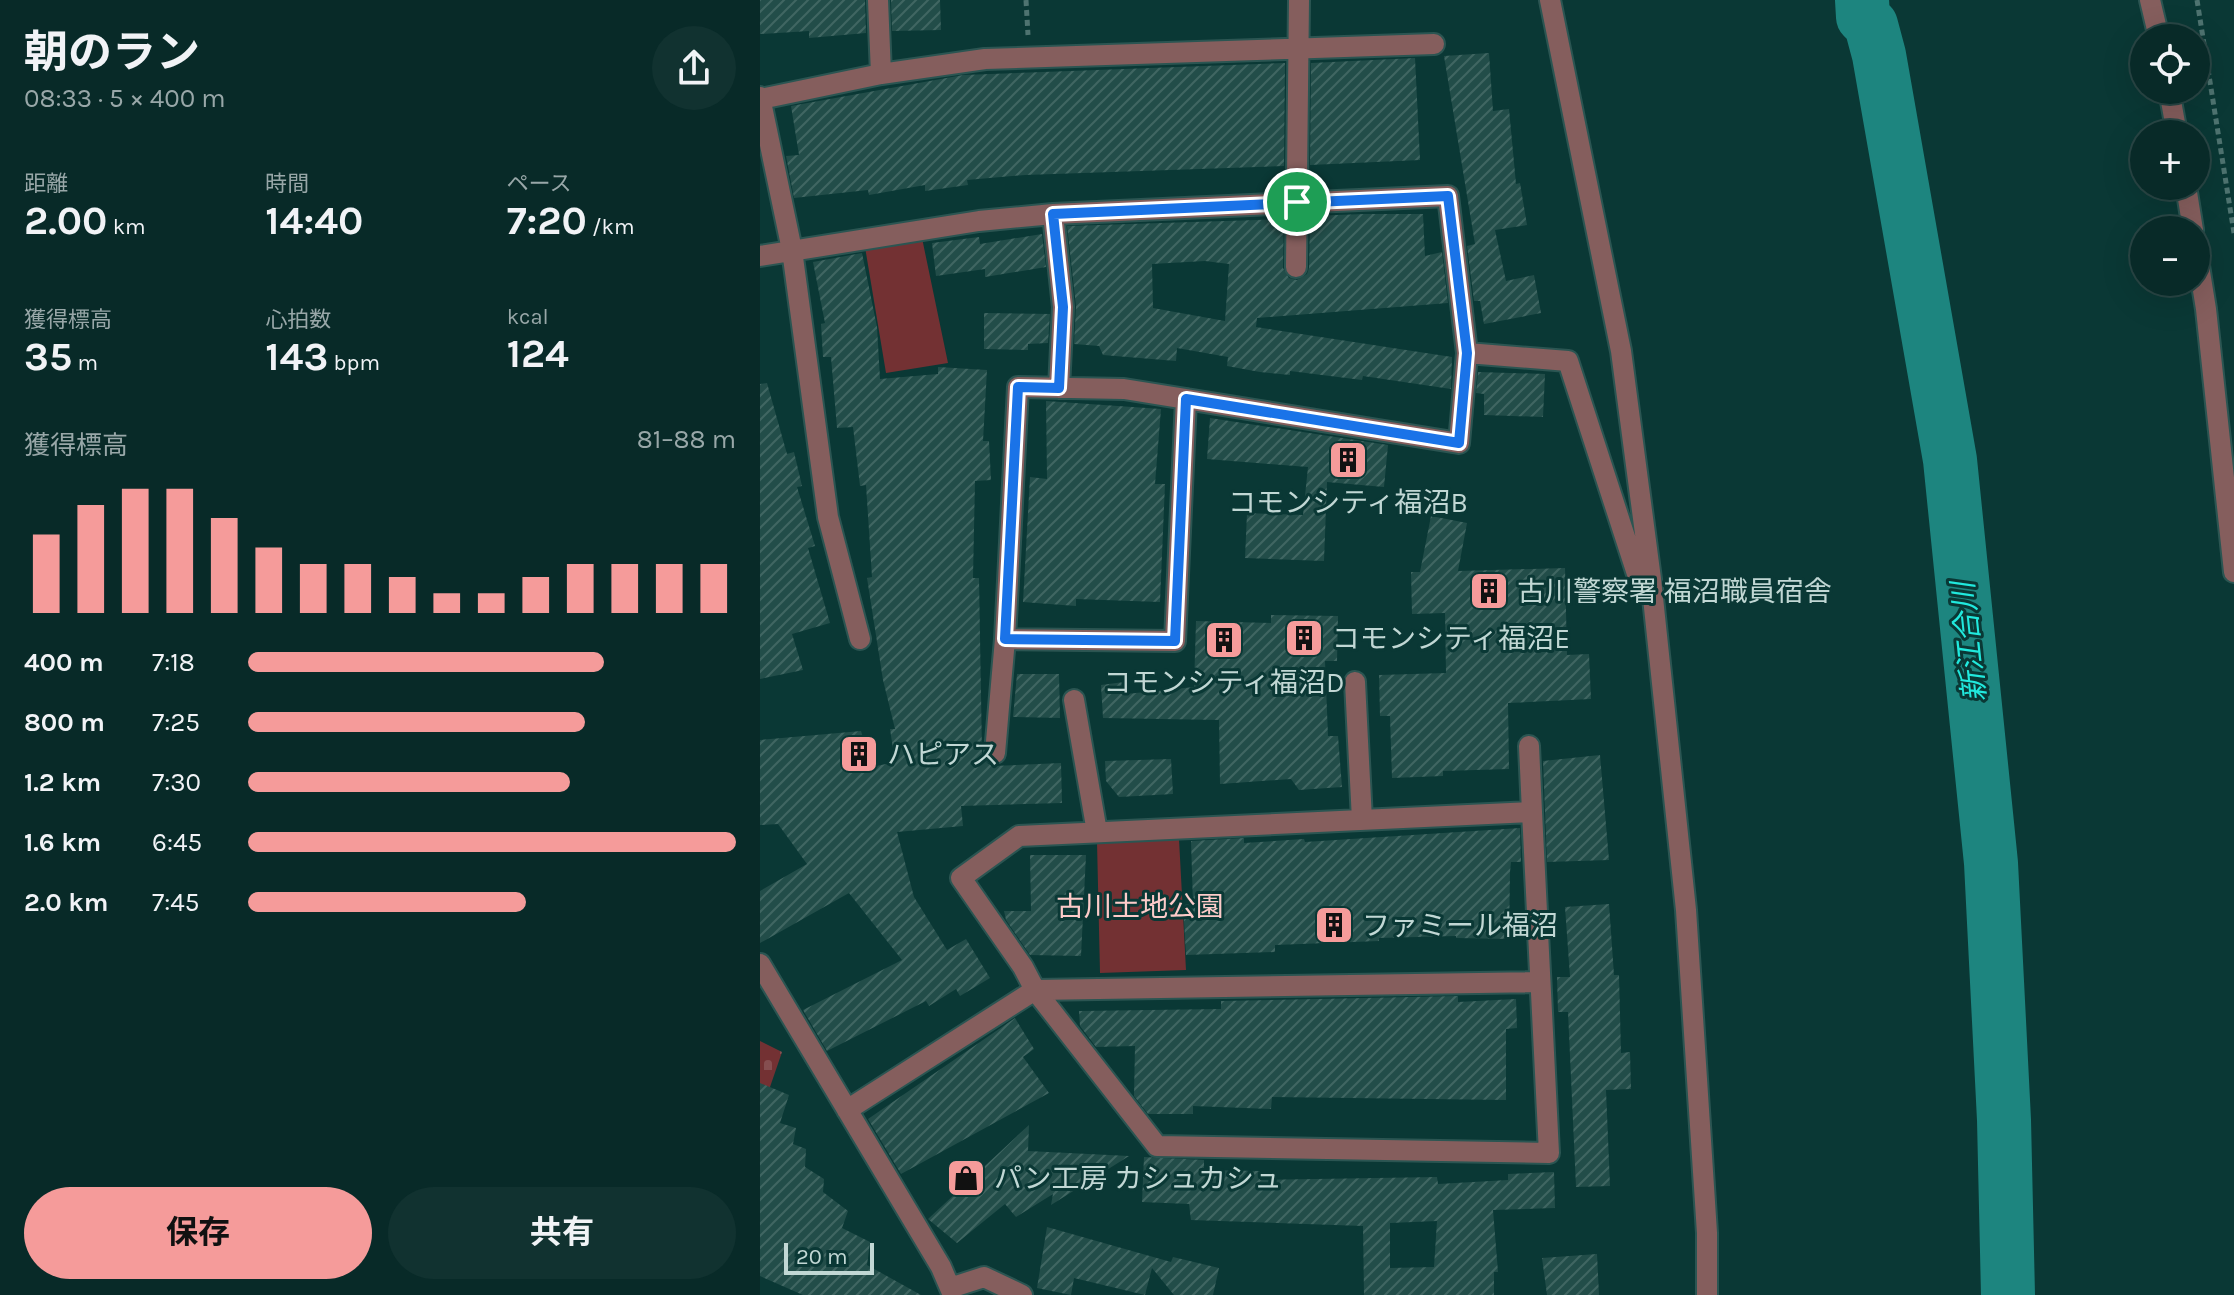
<!DOCTYPE html>
<html lang="ja">
<meta charset="utf-8">
<style>
body{margin:0;font-family:Karla,"Noto Sans JP",sans-serif;background:#113230;color:#f1f3f6;height:100vh;display:flex;flex-direction:column;font-size:30px;white-space:nowrap}
*{box-sizing:border-box;margin:0}
p{font-size:26px;color:#98a7a8}
.icon{flex:none;width:44px;height:44px;fill:none;stroke:currentColor;stroke-width:2;stroke-linecap:round;stroke-linejoin:round}
.map{position:relative;flex:1;overflow:hidden}
.sheet{display:flex;flex-direction:column;background:#082a28;width:760px}
.sheet>*{flex:none}
.controls{position:absolute;left:1370px;top:24px;display:grid;gap:16px}
.controls a{display:grid;place-items:center;width:80px;height:80px;border-radius:50%;background:#082a28;box-shadow:0 8px 32px #0002,0 0 0 2px #294645;font-size:40px}
.scale{position:absolute;left:24px;bottom:20px;width:90px;box-sizing:border-box;padding-left:8px;border:4px solid #c1d7d4;border-top:0;font-size:22px;line-height:28px;white-space:nowrap;color:#c1d7d4;-webkit-text-stroke:6px #0a3835;paint-order:stroke}
.pin{position:absolute;display:grid;place-items:center;width:68px;height:68px;color:#fff;margin:-34px;border:4px solid #fff;border-radius:50%;box-shadow:0 2px 8px #0007}
.round{display:grid;place-items:center;flex:none;width:84px;height:84px;border-radius:42px;background:#113230}
.summary{display:flex;align-items:center;justify-content:space-between;height:136px;padding:0 24px}
h1{font-size:44px;font-weight:700;line-height:60px}
.metrics{display:grid;grid-template-columns:repeat(3,1fr);gap:12px;height:136px;padding:8px 24px}
.metrics div{display:grid;align-content:center}
.metrics b{font-size:40px;font-weight:700}
.metrics small{font-size:22px;font-weight:400}
.metrics p{font-size:22px}
.chart{height:224px;padding:16px 24px}
.chart p{display:flex;justify-content:space-between}
.chart svg{width:100%;height:144px;margin-top:8px;stroke:#f59b9a;stroke-width:6}
.button{display:flex;gap:16px;margin-top:auto;padding:16px 24px}
.button a{flex:1;height:92px;border-radius:48px;background:#f59b9a;color:#111;font-size:32px;font-weight:700;line-height:92px;text-align:center}
.button a+a{background:#113230;color:#f1f3f6}
ul{padding:0 24px;list-style:none;font-size:26px}
li{display:grid;grid-template-columns:128px 96px 1fr;align-items:center;height:60px}
li i{height:20px;border-radius:10px;background:#f59b9a}
main{display:flex;flex:1;min-height:0}
.map>svg:first-child{display:block}
</style>
<main>
<section class="sheet">
<div class="summary"><div><h1>朝のラン</h1><p>08:33 · 5 × 400 m</p></div><a class="round"><svg class="icon" aria-label="share" viewBox="0 0 24 24"><path d="M12 15V3M7 8l5-5 5 5M5 13v7h14v-7"/></svg></a></div>
<div class="metrics">
<div><p>距離</p><b>2.00<small> km</small></b></div>
<div><p>時間</p><b>14:40</b></div>
<div><p>ペース</p><b>7:20<small> /km</small></b></div>
</div>
<div class="metrics">
<div><p>獲得標高</p><b>35<small> m</small></b></div>
<div><p>心拍数</p><b>143<small> bpm</small></b></div>
<div><p>kcal</p><b>124</b></div>
</div>
<div class="chart"><p><span>獲得標高</span>81–88 m</p>
<svg viewBox="0 0 160 44" preserveAspectRatio="none"><path d="M5 44V20M15 44V11M25 44V6M35 44V6M45 44V15M55 44V24M65 44V29M75 44V29M85 44V33M95 44V38M105 44V38M115 44V33M125 44V29M135 44V29M145 44V29M155 44V29"/></svg>
</div>
<ul>
<li><b>400 m</b>7:18<i style="width:73%"></i></li>
<li><b>800 m</b>7:25<i style="width:69%"></i></li>
<li><b>1.2 km</b>7:30<i style="width:66%"></i></li>
<li><b>1.6 km</b>6:45<i style="width:100%"></i></li>
<li><b>2.0 km</b>7:45<i style="width:57%"></i></li>
</ul>
<div class="button"><a>保存</a><a>共有</a></div>
</section>
<div class="map">
<svg width="1474" height="1295" viewBox="0 0 1474 1295">
<defs>
<pattern id="cemetery-stones" width="16" height="16" patternUnits="userSpaceOnUse" patternTransform="scale(2)"><rect width="16" height="16" fill="#733133"/><path d="M2 7V4a2 2 0 0 1 4 0v3zM10 15v-3a2 2 0 0 1 4 0v3z" fill="#854e50"/></pattern>
<pattern id="building-hatch" width="6" height="6" patternUnits="userSpaceOnUse" patternTransform="scale(2)"><rect width="6" height="6" fill="#224d49"/><path d="M-1 1l2-2M0 6l6-6M5 7l2-2" fill="none" stroke="#406662"/></pattern>
</defs>
<rect width="100%" height="100%" fill="#0a3835"/>
<path fill="#733133" d="M162 238 188 363 126 373 105 247Z
M419 839 426 970 340 973 337 842Z"/>
<path fill="url(#cemetery-stones)" d="M0 1041 22 1052 0 1116Z"/>
<g fill="none" stroke-linecap="round" stroke-linejoin="round">
<path stroke="#1d857f" stroke-width="54" d="M1102 0 1103 17 1111 25 1119 55 1190 460 1231 863 1244 1120 1248 1295"/>
</g>
<path fill="url(#building-hatch)" fill-rule="evenodd" d="M0 0H105L106 33 49 38V31L0 34Z
M131 0H180L181 30 132 31Z
M729 53 733 111 749 109 756 184 760 183 767 225 735 230 746 281 774 275 781 313 724 324 720 301H714L707 246 715 244 684 56Z
M655 58 660 160 550 165 551 63Z
M525 63 524 166 265 175 207 180 208 185 165 191V185L109 195 108 190 34 198 26 156 39 155 31 106 203 75Z
M604 214H663L665 256 682 252 688 303 497 318 496 327 692 357 691 389 603 376 602 380 530 371V375L500 372 467 366 468 357 417 348 416 361 343 355 339 346 314 344 316 306 307 226 524 219 523 268 529 278 537 280 547 274 549 268 550 216ZM445 261 469 264 465 321 393 308 392 264Z
M282 234 286 267 225 277V269L176 276 172 243 219 237 220 244Z
M102 253 117 327 120 379 178 374V367L227 370 223 441H229L231 480 215 481 213 578H219L222 753 227 763 233 766 301 763 302 803 201 806 203 826 137 832 154 897 187 950 206 939 230 978 200 996 196 989 169 1006 166 1001 67 1051 43 1010 142 960 89 893 0 943V891L47 864 18 824 0 825V740L101 731 112 767 135 762 130 729H135L123 680 107 578 112 577 106 485 100 486 93 427 77 428 71 357H63L61 324 65 323 53 262Z
M224 313 290 314 288 343 268 344V350L224 349Z
M718 372 785 374 783 417 724 415V394L716 393Z
M7 383 27 454 34 452 42 486 37 487 55 546 48 548 70 623 32 634 43 670 0 679V384Z
M286 401 401 409 395 484H405L400 602 316 599V606L263 602 270 477 287 479Z
M450 418 628 445 624 487 567 482 564 561 485 558 487 513 543 515 548 467 447 459Z
M671 516 707 523 698 571 805 568 807 655 829 654 831 699 748 703 749 769 683 771V776L632 778 630 716H620L619 675 686 673 685 613 652 614 651 572H660Z
M511 615 578 616 577 661H565L568 736H578L582 787 539 790 531 779 460 784 459 720 343 718 341 685 364 682 366 694 434 687 436 621 511 623Z
M257 674H299L300 718 253 717Z
M840 755 849 860 787 862 783 761Z
M411 759 413 794 359 797 346 781 345 761Z
M760 828 761 862H751L750 872 749 939 696 938V936L619 938V941L515 945V952L426 955 423 905 433 904 431 841 484 838V843L544 839 545 842Z
M270 855H326L321 956 270 955 246 920 244 911H271Z
M849 904 854 975H859L861 1053 870 1052 871 1089 846 1090 850 1186 816 1187 808 1012H798L797 977H810L805 907Z
M698 996V1002L756 999 757 1028 746 1029V1100L512 1097 511 1109 433 1106V1114H388L374 1096 375 1046 336 1047 320 1026 319 1011 461 1009V1001Z
M255 1018 274 1049 263 1057 289 1093 141 1174 108 1119Z
M0 1083 29 1095 20 1123 36 1128 33 1144 46 1149 45 1167 64 1179 63 1192 88 1211 82 1228 110 1242 107 1265 161 1295H43L0 1276Z
M269 1125 268 1151 369 1156 291 1205 293 1194 256 1217 245 1204 197 1243 168 1219Z
M384 1157 444 1160V1170L500 1171V1180L677 1177 678 1184 748 1180V1174L794 1172 795 1208 733 1210 738 1272H734V1295H604L603 1226 431 1220 429 1204 382 1202ZM677 1221 674 1267 630 1268V1223Z
M287 1227 411 1262 413 1257 459 1268 453 1295H414L392 1268 385 1295 314 1278 311 1295 277 1288Z
M837 1254 839 1295H787L782 1258Z"/>
<g fill="none" stroke-linecap="round" stroke-linejoin="round">
<g stroke="#2b5552" stroke-width="24">
<path id="minor" d="M118 0 121 74
M790 0 861 351 891 579 926 910 947 1233V1295
M1390 0 1399 38
M1409 90 1417 134
M0 97 32 250 68 517 100 639
M1 99 121 74 225 59 674 44
M1426 186 1433 230
M293 214 303 307 299 388
M1436 247 1446 309 1474 572
M0 256 219 221 293 214 688 196 707 353 699 443 364 389 258 387 245 639 415 641 426 399
M536 267 539 0
M707 353 808 361 878 577 891 579
M595 682 602 820
M314 700 337 832
M769 746 772 812
M235 753 245 639
M772 812 789 1153 397 1146 275 990 263 967 201 878 259 836Z
M0 964 181 1267 193 1295
M87 1110 275 990 779 982
M190 1288 224 1277 262 1295"/>
</g>
<path stroke="#4e7370" stroke-width="5" stroke-dasharray="6 4" stroke-linecap="butt" d="M266 0 268 35
M1437 0 1474 233"/>
<use href="#minor" stroke="#855e5d" stroke-width="20"/>
</g>
<g fill="none" stroke-linecap="round" stroke-linejoin="round">
<g stroke="#fff" stroke-width="16">
<path id="route" d="M688 196 707 353 699 443 426 399 415 641 245 639 258 387 299 388 303 307 293 214Z"/>
</g>
<use href="#route" stroke="#1a73e8" stroke-width="10"/>
</g>
<defs>
<g id="building-square" transform="scale(2)"><rect x="-9" y="-9" width="18" height="18" rx="4" fill="#f59b9a" stroke="#0a3835"/><path d="M-4-6H4V6H1V3H-1V6H-4ZM-2.5-4.3h1.7v1.8h-1.7ZM.8-4.3h1.7v1.8H.8ZM-2.5-1h1.7V.8h-1.7ZM.8-1h1.7V.8H.8Z" fill="#111"/></g>
<g id="shop-square" transform="scale(2)"><rect x="-9" y="-9" width="18" height="18" rx="4" fill="#f59b9a" stroke="#0a3835"/><path d="M-5-2.5h2.3a2.7 3.5 0 0 1 5.4 0H5L5.5 6h-11ZM-1.5-2.5h3a1.5 2.3 0 0 0-3 0Z" fill="#111"/></g>
</defs>
<g fill-rule="evenodd">
<use href="#building-square" x="588" y="460"/>
<use href="#building-square" x="729" y="591"/>
<use href="#building-square" x="544" y="638"/>
<use href="#building-square" x="464" y="640"/>
<use href="#building-square" x="99" y="754"/>
<use href="#building-square" x="574" y="925"/>
<use href="#shop-square" x="206" y="1178"/>
</g>
<g text-anchor="middle" stroke-width="6" stroke-linejoin="round" paint-order="stroke">
<g font-size="28" fill="#c1d7d4" stroke="#0a3835" text-anchor="start">
<text x="588" y="512" text-anchor="middle">コモンシティ福沼B</text>
<text x="757" y="601">古川警察署 福沼職員宿舎</text>
<text x="572" y="648">コモンシティ福沼E</text>
<text x="464" y="692" text-anchor="middle">コモンシティ福沼D</text>
<text x="127" y="764">ハピアス</text>
<text x="602" y="935">ファミール福沼</text>
<text x="234" y="1188">パン工房 カシュカシュ</text>
</g>
<g font-size="28" fill="#fdcbc9" stroke="#0a3835">
<text x="380" y="916">古川土地公園</text>
</g>
<g font-size="30" font-style="italic" fill="#21e9dd" stroke="#0a3835">
<text transform="translate(1209 642) rotate(-96)" y="10">新江合川</text>
</g>
</g>
</svg>
<div class="controls">
<a><svg class="icon" aria-label="locate" viewBox="0 0 24 24"><circle cx="12" cy="12" r="6"/><path d="M12 2v4M12 18v4M2 12h4M18 12h4"/></svg></a>
<a>+</a>
<a>−</a>
</div>
<div class="scale">20 m</div>
<div class="pin" style="left:537px;top:202px;background:#1e9e55"><svg class="icon" aria-label="arrive" viewBox="0 0 24 24"><path d="M6 21V4h12l-3 4 3 4H6"/></svg></div>
</div>
</main>
